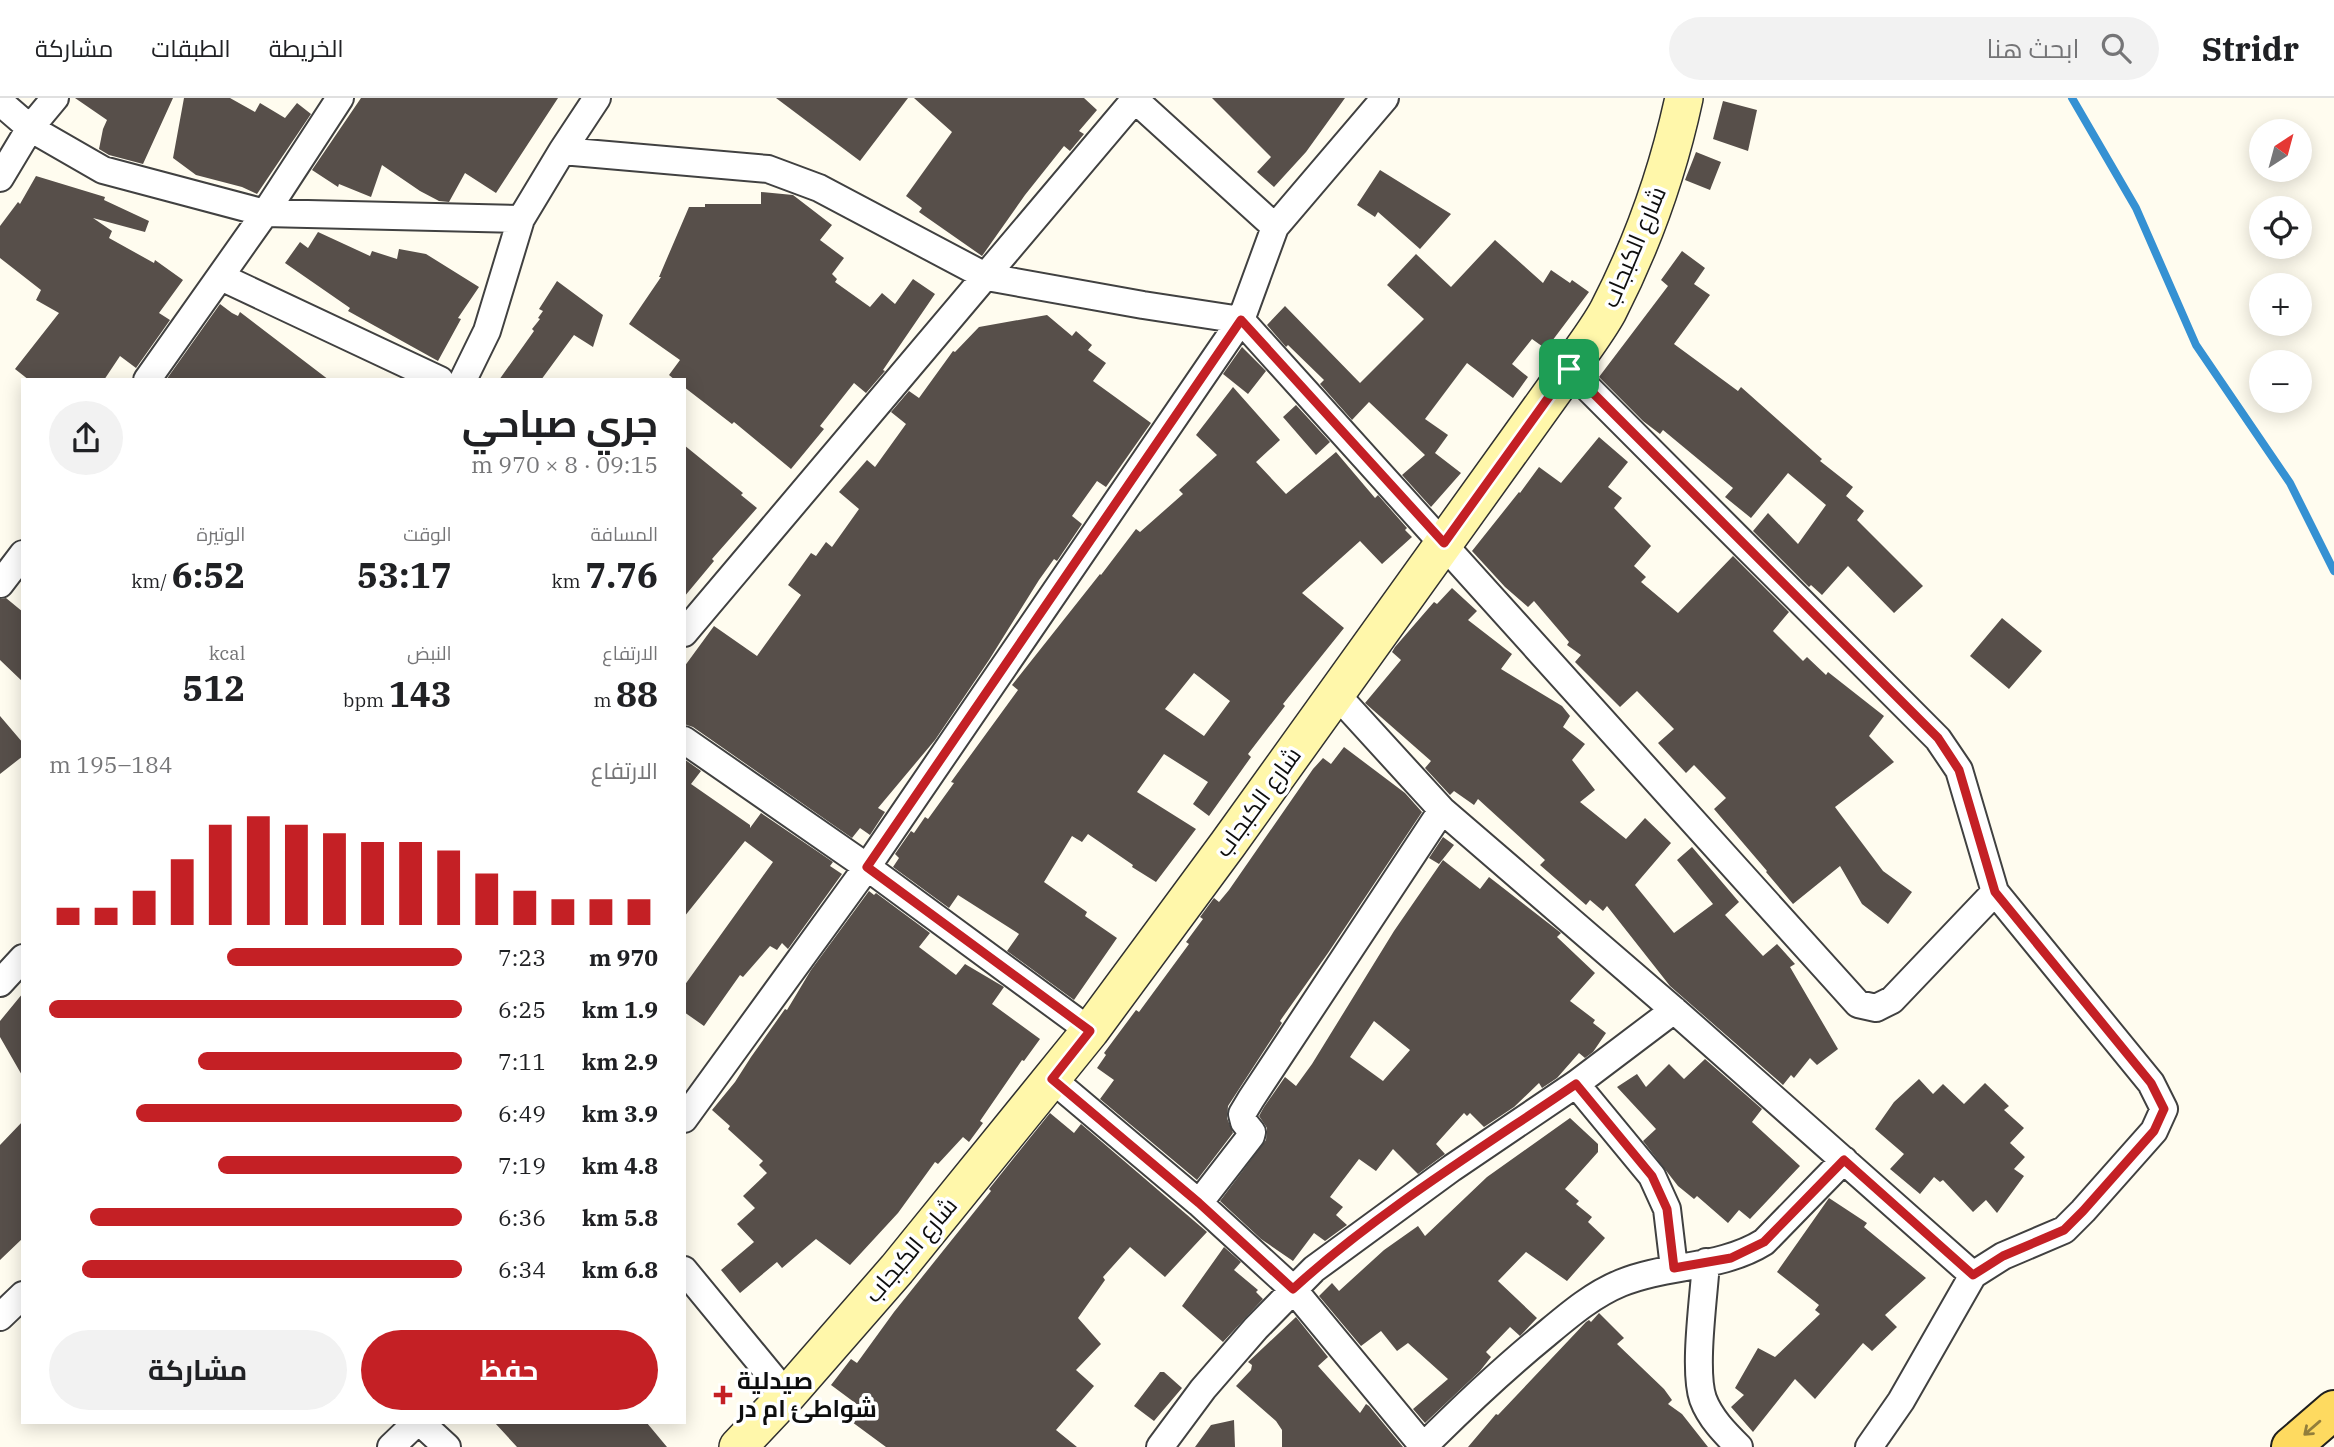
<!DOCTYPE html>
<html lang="ar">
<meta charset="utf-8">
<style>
body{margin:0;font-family:"IBM Plex Serif",Cairo,serif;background:#f2f2f2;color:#202124;direction:rtl;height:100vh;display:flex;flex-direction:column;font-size:26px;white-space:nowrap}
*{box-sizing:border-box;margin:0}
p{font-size:23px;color:#757577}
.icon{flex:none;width:38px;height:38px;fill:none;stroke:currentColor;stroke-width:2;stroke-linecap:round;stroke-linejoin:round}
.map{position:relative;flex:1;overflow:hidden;direction:ltr}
.details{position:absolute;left:21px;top:280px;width:665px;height:1046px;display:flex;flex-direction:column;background:#fff;border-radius:0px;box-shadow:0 4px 18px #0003;direction:rtl}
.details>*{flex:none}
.needle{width:46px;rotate:36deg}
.fabs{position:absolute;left:2249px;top:21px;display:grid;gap:14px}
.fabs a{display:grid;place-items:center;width:63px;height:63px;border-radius:50%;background:#fff;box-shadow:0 4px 18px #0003;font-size:35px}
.pin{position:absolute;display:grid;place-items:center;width:60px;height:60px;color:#fff;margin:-30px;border-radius:14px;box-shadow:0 4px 10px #0006}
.round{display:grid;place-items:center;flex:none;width:74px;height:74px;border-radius:37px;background:#f2f2f2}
.headline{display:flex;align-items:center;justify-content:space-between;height:119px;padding:0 28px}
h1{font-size:38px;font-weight:700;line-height:52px}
.figures{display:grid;grid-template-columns:repeat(3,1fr);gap:10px;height:119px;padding:7px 28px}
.figures div{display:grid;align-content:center}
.figures b{font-size:35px;font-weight:700}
.figures small{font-size:19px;font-weight:400}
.figures p{font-size:19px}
.chart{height:196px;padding:14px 28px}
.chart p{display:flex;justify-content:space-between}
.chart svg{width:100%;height:126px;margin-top:7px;stroke:#c42025;stroke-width:6}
.cta{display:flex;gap:14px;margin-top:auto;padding:14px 28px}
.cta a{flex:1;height:80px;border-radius:42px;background:#c42025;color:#fff;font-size:28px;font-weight:700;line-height:80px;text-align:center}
.cta a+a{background:#f2f2f2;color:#202124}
ul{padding:0 28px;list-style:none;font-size:23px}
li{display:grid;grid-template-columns:112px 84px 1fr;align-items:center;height:52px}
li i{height:18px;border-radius:9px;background:#c42025}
header{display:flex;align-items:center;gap:42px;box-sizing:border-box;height:98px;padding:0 35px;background:#fff;border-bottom:2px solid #e0e0e0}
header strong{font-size:33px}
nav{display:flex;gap:38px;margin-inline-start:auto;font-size:24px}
.search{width:490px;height:63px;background:#f2f2f2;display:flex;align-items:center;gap:18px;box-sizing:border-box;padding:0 24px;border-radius:38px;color:#757577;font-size:26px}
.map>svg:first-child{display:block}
</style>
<header>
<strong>Stridr</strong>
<div class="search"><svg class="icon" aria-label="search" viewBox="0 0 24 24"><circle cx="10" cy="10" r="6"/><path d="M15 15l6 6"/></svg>ابحث هنا</div>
<nav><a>الخريطة</a><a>الطبقات</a><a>مشاركة</a></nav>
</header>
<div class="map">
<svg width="2334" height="1349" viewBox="0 0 2334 1349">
<rect width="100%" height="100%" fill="#fffcef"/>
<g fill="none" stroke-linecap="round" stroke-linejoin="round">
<path stroke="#3591d3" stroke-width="8" d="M2072 0 2136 110 2196 247 2290 385 2334 473"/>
</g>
<path fill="#574f4a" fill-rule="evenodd" d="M75 0H173L143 66 109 57 99 51 103 31 107 22Z
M184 0H230L255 14 260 5 285 20 297 5 311 16 257 96 242 89 196 77 173 60Z
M361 0H558L496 95 465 75 449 104 439 103 420 93 382 67 371 99 339 86 338 89 312 72Z
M776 0H908L860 63Z
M914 0H1084L1097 12 1079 33 1084 36 1070 53 1064 48 1025 97 982 158 919 114 922 110 906 98 952 34Z
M1212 0H1345L1306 54 1274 89 1257 74 1271 59Z
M1723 3 1757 12 1748 53 1713 41Z
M1696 54 1721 64 1710 92 1685 82Z
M1380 72 1451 116 1420 151 1378 114 1375 119 1357 107Z
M36 78 105 99 104 102 149 123 145 134 93 120 112 133 109 140 154 165 155 162 183 182 159 215 170 222 136 270 120 258 104 282H29L15 271 59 215 36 202 41 192 0 160V128L18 104 20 106Z
M761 94 793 97 832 127 820 142 844 160 832 176 837 181 835 184 870 209 882 195 895 206 913 181 935 196 883 272 885 273 866 295 854 285 820 328 824 331 791 371 734 324 732 326 684 289V282H675L669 277 680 262 629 226 661 179H659L689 109H705V106H761Z
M318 134 370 158 372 153 397 161 399 151 426 156 479 189 458 220 461 221 438 263 348 213 350 210 285 165 300 144 308 150Z
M1495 142 1543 185 1551 172 1570 185 1572 182 1589 194 1546 251 1532 241 1512 266 1528 279 1513 300 1467 265 1425 321 1448 337 1435 355 1461 375 1431 409 1402 377 1425 357 1369 304 1352 322 1320 286 1324 282 1288 247 1286 249 1267 227 1285 208 1360 285 1424 221 1387 187 1416 156 1451 189Z
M1682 153 1705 170 1694 186 1710 197 1674 246 1738 293 1741 289 1822 361 1820 363 1853 389 1846 398 1864 413 1857 422 1923 488 1894 515 1848 468 1822 497 1811 487 1809 489 1753 433 1768 415 1798 446 1826 407 1788 375 1751 420 1725 399 1733 390 1663 332 1660 336 1643 323 1599 279 1668 188 1661 182Z
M557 183 603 217 593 249 574 237 541 282H499L534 233 532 231 540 221 538 220 543 213 539 211Z
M220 206 232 215 238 218 240 214 329 282H166Z
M1047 217 1072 238 1076 233 1092 247 1088 252 1106 265 1093 283 1151 325 1106 389 1097 383 1072 418 1082 426 1057 463 1054 461 1039 482 989 562 935 642 878 710 885 714 870 737 860 730 852 740 693 629 684 626V569L714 528 757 558 801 497 788 487 811 455 816 458 826 444 832 449 859 411 839 394 867 362 875 369 906 326 891 314 909 293 919 300 953 253 955 254 979 229Z
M1242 249 1266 273 1248 296 1223 276Z
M1233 289 1280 342 1256 364 1286 396 1336 354 1375 400 1378 397 1407 430 1405 432 1412 439 1382 466 1360 443 1302 495 1344 530 1283 606 1285 608 1248 656 1251 659 1209 718 1193 706 1208 684 1164 656 1137 694 1196 731 1156 784 1132 769 1133 767 1088 736 1082 744 1072 738 1044 784 1087 814 1085 818 1117 840 1074 902 1007 853 1019 836 958 797 949 810 893 769 899 760 895 756 911 733 914 735 925 719 928 721 954 685 951 684 1018 592 1012 587 1100 476 1101 477 1136 431 1140 434 1183 396 1179 392 1217 357 1196 337ZM1194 575 1230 603 1204 638 1165 611Z
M1296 307 1330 344 1316 357 1283 319Z
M1599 339 1628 364 1608 389 1622 400 1614 410 1651 448 1634 468 1646 479 1641 484 1678 515 1733 458 1789 514 1773 533 1803 563 1807 559 1826 577 1828 574 1884 618 1869 638 1894 664 1835 709 1883 773 1912 794 1888 826 1862 806 1840 768 1793 806 1766 774 1767 773 1714 711 1726 700 1694 667 1686 675 1658 645 1674 631 1637 593 1620 609 1575 564 1581 557 1567 547 1569 544 1534 503 1528 509 1505 489 1472 453 1519 394 1520 395 1539 369 1561 385Z
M684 347 743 395 741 397 757 410 712 461 714 463 684 499Z
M1452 490 1477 513 1468 522 1512 556 1501 571 1562 608 1570 618 1563 629 1585 646 1572 662 1595 692 1580 704 1626 741 1645 720 1671 745 1635 787 1674 835 1713 806 1677 762 1692 749 1739 804 1725 817 1763 858 1777 846 1795 866 1790 869 1838 951 1817 967 1810 960 1794 980 1791 977 1783 987 1670 888 1607 808 1603 813 1590 802 1586 807 1540 767 1545 762 1478 701 1474 707 1454 693 1450 697 1425 670 1431 663 1365 605 1401 562 1392 554 1395 549 1434 504 1437 506Z
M6 500 23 514V584L0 562V501Z
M2002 520 2042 553 2009 591 1970 558Z
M0 618 23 645V658L0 676Z
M1344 649 1405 695 1422 714 1328 855 1280 923 1282 925 1228 1008 1227 1020 1233 1035 1197 1082 1100 1001 1114 982 1097 970 1106 957 1104 955 1136 912 1139 914 1189 846 1186 844 1203 821 1200 819 1214 800 1219 804 1229 792 1313 671 1323 660 1331 666Z
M684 661 701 673 691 686 750 727V730L761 715 833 764 830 768 842 776 788 851 782 845 777 852 770 848 743 879 740 877 704 928 684 914V888L773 764 745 743 684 819Z
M1443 739 1454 747 1439 766 1429 760Z
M1443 762 1480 791 1489 779 1561 835 1557 839 1595 875 1570 903 1595 922 1593 925 1606 935 1593 954 1585 960 1579 955 1557 980 1542 990 1539 985 1514 1009 1484 1029 1470 1015 1467 1018 1464 1015 1436 1046 1445 1056 1418 1076 1393 1051 1376 1073 1359 1061 1330 1099 1343 1109 1336 1117 1347 1127 1325 1143 1314 1135 1293 1163 1261 1141 1220 1103 1266 1042 1267 1030 1259 1018 1264 1009 1285 979 1296 988 1312 966 1394 833ZM1374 923 1410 952 1383 983 1350 959Z
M869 793 874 797 876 795 930 835 919 849 956 877 965 866 1004 889 992 906 1040 941 1024 963 1022 962 980 1023 983 1025 969 1044 963 1039 938 1066 935 1064 898 1115 850 1167 816 1141 782 1170 777 1164 740 1195 721 1172 754 1144 737 1126 755 1110 743 1098 767 1075 759 1067 763 1063 728 1031 730 1028 712 1012 735 984 751 959 785 911 787 912 811 872Z
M23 895V979L0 939V923Z
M1705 961 1762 1011 1752 1024 1800 1068 1750 1121 1739 1112 1728 1125 1697 1098 1694 1101 1678 1088 1643 1043 1656 1031 1617 989 1637 976 1646 989 1669 966 1684 981Z
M1919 981 1933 996 1943 986 1964 1006 1985 985 2009 1008 2004 1012 2024 1030 2010 1045 2025 1059 2014 1071 2024 1078 1997 1115 1986 1102 1973 1114 1943 1082 1940 1084 1934 1079 1920 1096 1890 1071 1904 1056 1875 1031 1894 1004Z
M1050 1015 1074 1035 1081 1026 1207 1134 1165 1179 1130 1149 1103 1179 1105 1182 1078 1220 1101 1246 1076 1272 1094 1288 1056 1332 1077 1349H886L852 1324 862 1310 831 1287 851 1261 857 1265 894 1214 991 1093 989 1091Z
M1570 1020 1598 1046V1054L1565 1091 1579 1103 1576 1106 1592 1119 1588 1124 1605 1140 1567 1183 1526 1154 1498 1183 1537 1220 1520 1238 1510 1229 1486 1254 1491 1259 1480 1273 1425 1325 1413 1311 1448 1281 1408 1245 1397 1253 1381 1233 1361 1248 1319 1198 1332 1185 1339 1193 1384 1152 1418 1128 1425 1138 1487 1079Z
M23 1023V1140L0 1162V1047Z
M1829 1100 1867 1125 1864 1129 1926 1180 1885 1217 1897 1229 1872 1253 1863 1245 1815 1301 1795 1281 1753 1334 1731 1309 1744 1297 1735 1290 1758 1250 1775 1259 1820 1216 1815 1212 1819 1207 1777 1174Z
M1224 1149 1241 1164 1234 1172 1258 1192 1256 1194 1263 1201 1223 1244 1182 1208Z
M1599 1215 1624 1240 1617 1246 1664 1291 1672 1302 1668 1306 1682 1316 1708 1349H1468L1496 1316 1498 1317 1586 1224 1589 1222 1591 1224Z
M1296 1219 1328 1259 1318 1268 1360 1315 1366 1306 1369 1308 1403 1349H1282V1332L1276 1323 1236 1288 1251 1272 1252 1267 1248 1264Z
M1160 1274H1164L1182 1290 1154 1323 1134 1308Z
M1234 1322 1235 1349H1195L1211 1327Z
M495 1325H647L667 1349H517Z"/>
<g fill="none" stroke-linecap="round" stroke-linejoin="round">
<g stroke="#414141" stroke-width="30">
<path id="street" d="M1133 0 1275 129
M0 4 30 30 103 72 265 115 521 121 562 53 768 71 819 90 987 179 1143 207 1241 222 1858 906 1876 910 1892 902 1995 794 1959 672 1938 641 1569 271
M562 53 597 0
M0 80 30 30 55 0
M221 179 440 282
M147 282 265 115 340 0
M463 282 487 233 521 121
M0 486 23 456
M684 535 1136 0
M1336 596 1442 712 1674 912 1973 1177
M684 642 867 769 1090 933
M0 885 23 860
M1052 981 1199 1105 1293 1191 1423 1348
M1576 986 1652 1078 1667 1111 1674 1170
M684 1021 867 769 1241 222 1275 129 1385 0
M1199 1105 1251 1038 1252 1034 1244 1024 1242 1016 1251 1001 1442 712
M1706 1164C1704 1198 1693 1272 1703 1301 1710 1320 1725 1335 1739 1349
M684 1172 787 1297
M0 1219 23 1197
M421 1325 447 1349
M391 1349 416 1325
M1160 1349 1203 1291 1256 1230 1314 1171 1452 1070 1576 986 1674 912
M1423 1349C1462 1310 1502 1272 1545 1237 1569 1217 1592 1197 1621 1185 1667 1166 1721 1171 1764 1144L1844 1062
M1869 1349 1901 1303 1973 1177 2003 1158 2064 1132 2083 1113 2154 1033 2164 1011 2151 985 1995 794"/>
</g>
<g stroke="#303030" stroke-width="40">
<path id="secondary" d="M738 1349 787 1297 897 1171 1090 933 1228 746 1569 271C1582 252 1597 233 1608 213 1643 145 1668 74 1684 0"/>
</g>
<g stroke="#1f1f1f" stroke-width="42">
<path id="primary" d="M2291 1349 2334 1312"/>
</g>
<use href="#street" stroke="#fff" stroke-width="26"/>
<use href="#secondary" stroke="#fff7aa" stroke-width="37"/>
<use href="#primary" stroke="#feda60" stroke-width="38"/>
</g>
<defs><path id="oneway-shaft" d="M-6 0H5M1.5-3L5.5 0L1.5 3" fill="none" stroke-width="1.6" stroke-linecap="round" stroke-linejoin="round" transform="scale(1.75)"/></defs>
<use stroke="#927e3b" href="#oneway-shaft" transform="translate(2312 1330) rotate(139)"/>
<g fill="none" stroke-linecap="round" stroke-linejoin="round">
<g stroke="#fff" stroke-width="14">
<path id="route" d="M1241 222 1444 445 1569 271 1938 640 1959 672 1995 794 2151 985 2164 1011 2154 1033 2083 1113 2064 1132 2003 1158 1973 1177 1844 1062 1764 1144 1731 1160 1674 1170 1667 1111 1652 1078 1576 986C1482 1050 1377 1114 1293 1191L1199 1105 1052 981 1090 933 867 769Z"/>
</g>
<use href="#route" stroke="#c42025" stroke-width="9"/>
</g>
<path fill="#c42025" stroke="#fff" stroke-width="2.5" d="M719.5 1286.5h7v7h7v7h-7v7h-7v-7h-7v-7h7z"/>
<g text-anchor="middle" stroke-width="7" stroke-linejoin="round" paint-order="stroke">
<g font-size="24" fill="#0e0e0e" stroke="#fff">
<text transform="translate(1634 149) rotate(-67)" y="8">شارع الكبجاب</text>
<text transform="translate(1258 704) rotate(-54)" y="8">شارع الكبجاب</text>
<text transform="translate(911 1152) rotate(-50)" y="8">شارع الكبجاب</text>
</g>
<g font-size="24" font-weight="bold" fill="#0e0e0e" stroke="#fff" text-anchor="start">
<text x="737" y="1291">صيدلية<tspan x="737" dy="28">شواطئ ام در</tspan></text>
</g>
</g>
</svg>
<div class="fabs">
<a><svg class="needle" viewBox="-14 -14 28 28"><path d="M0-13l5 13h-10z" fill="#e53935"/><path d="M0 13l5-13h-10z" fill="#757577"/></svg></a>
<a><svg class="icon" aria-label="locate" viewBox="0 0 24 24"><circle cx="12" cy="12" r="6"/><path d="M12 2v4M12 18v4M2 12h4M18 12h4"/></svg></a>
<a>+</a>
<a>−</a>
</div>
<div class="pin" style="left:1569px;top:271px;background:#1e9e55"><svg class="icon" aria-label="arrive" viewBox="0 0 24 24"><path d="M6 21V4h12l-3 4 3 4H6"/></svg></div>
<section class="details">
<div class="headline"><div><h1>جري صباحي</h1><p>09:15 · 8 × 970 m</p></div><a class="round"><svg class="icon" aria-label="share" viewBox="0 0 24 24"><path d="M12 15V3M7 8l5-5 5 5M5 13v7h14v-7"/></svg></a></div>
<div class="figures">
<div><p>المسافة</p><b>7.76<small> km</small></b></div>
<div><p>الوقت</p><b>53:17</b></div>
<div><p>الوتيرة</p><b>6:52<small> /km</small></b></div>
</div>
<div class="figures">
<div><p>الارتفاع</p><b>88<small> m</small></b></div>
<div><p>النبض</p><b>143<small> bpm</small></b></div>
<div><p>kcal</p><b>512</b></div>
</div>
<div class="chart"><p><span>الارتفاع</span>184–195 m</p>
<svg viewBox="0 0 160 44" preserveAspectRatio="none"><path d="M5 44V38M15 44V38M25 44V32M35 44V21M45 44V9M55 44V6M65 44V9M75 44V12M85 44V15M95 44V15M105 44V18M115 44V26M125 44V32M135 44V35M145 44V35M155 44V35"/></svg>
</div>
<ul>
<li><b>970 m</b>7:23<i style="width:57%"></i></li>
<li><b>1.9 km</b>6:25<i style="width:100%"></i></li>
<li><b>2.9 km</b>7:11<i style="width:64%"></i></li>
<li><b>3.9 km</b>6:49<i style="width:79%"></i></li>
<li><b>4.8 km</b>7:19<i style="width:59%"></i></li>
<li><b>5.8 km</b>6:36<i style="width:90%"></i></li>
<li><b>6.8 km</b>6:34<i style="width:92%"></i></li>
</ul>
<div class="cta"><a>حفظ</a><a>مشاركة</a></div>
</section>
</div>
